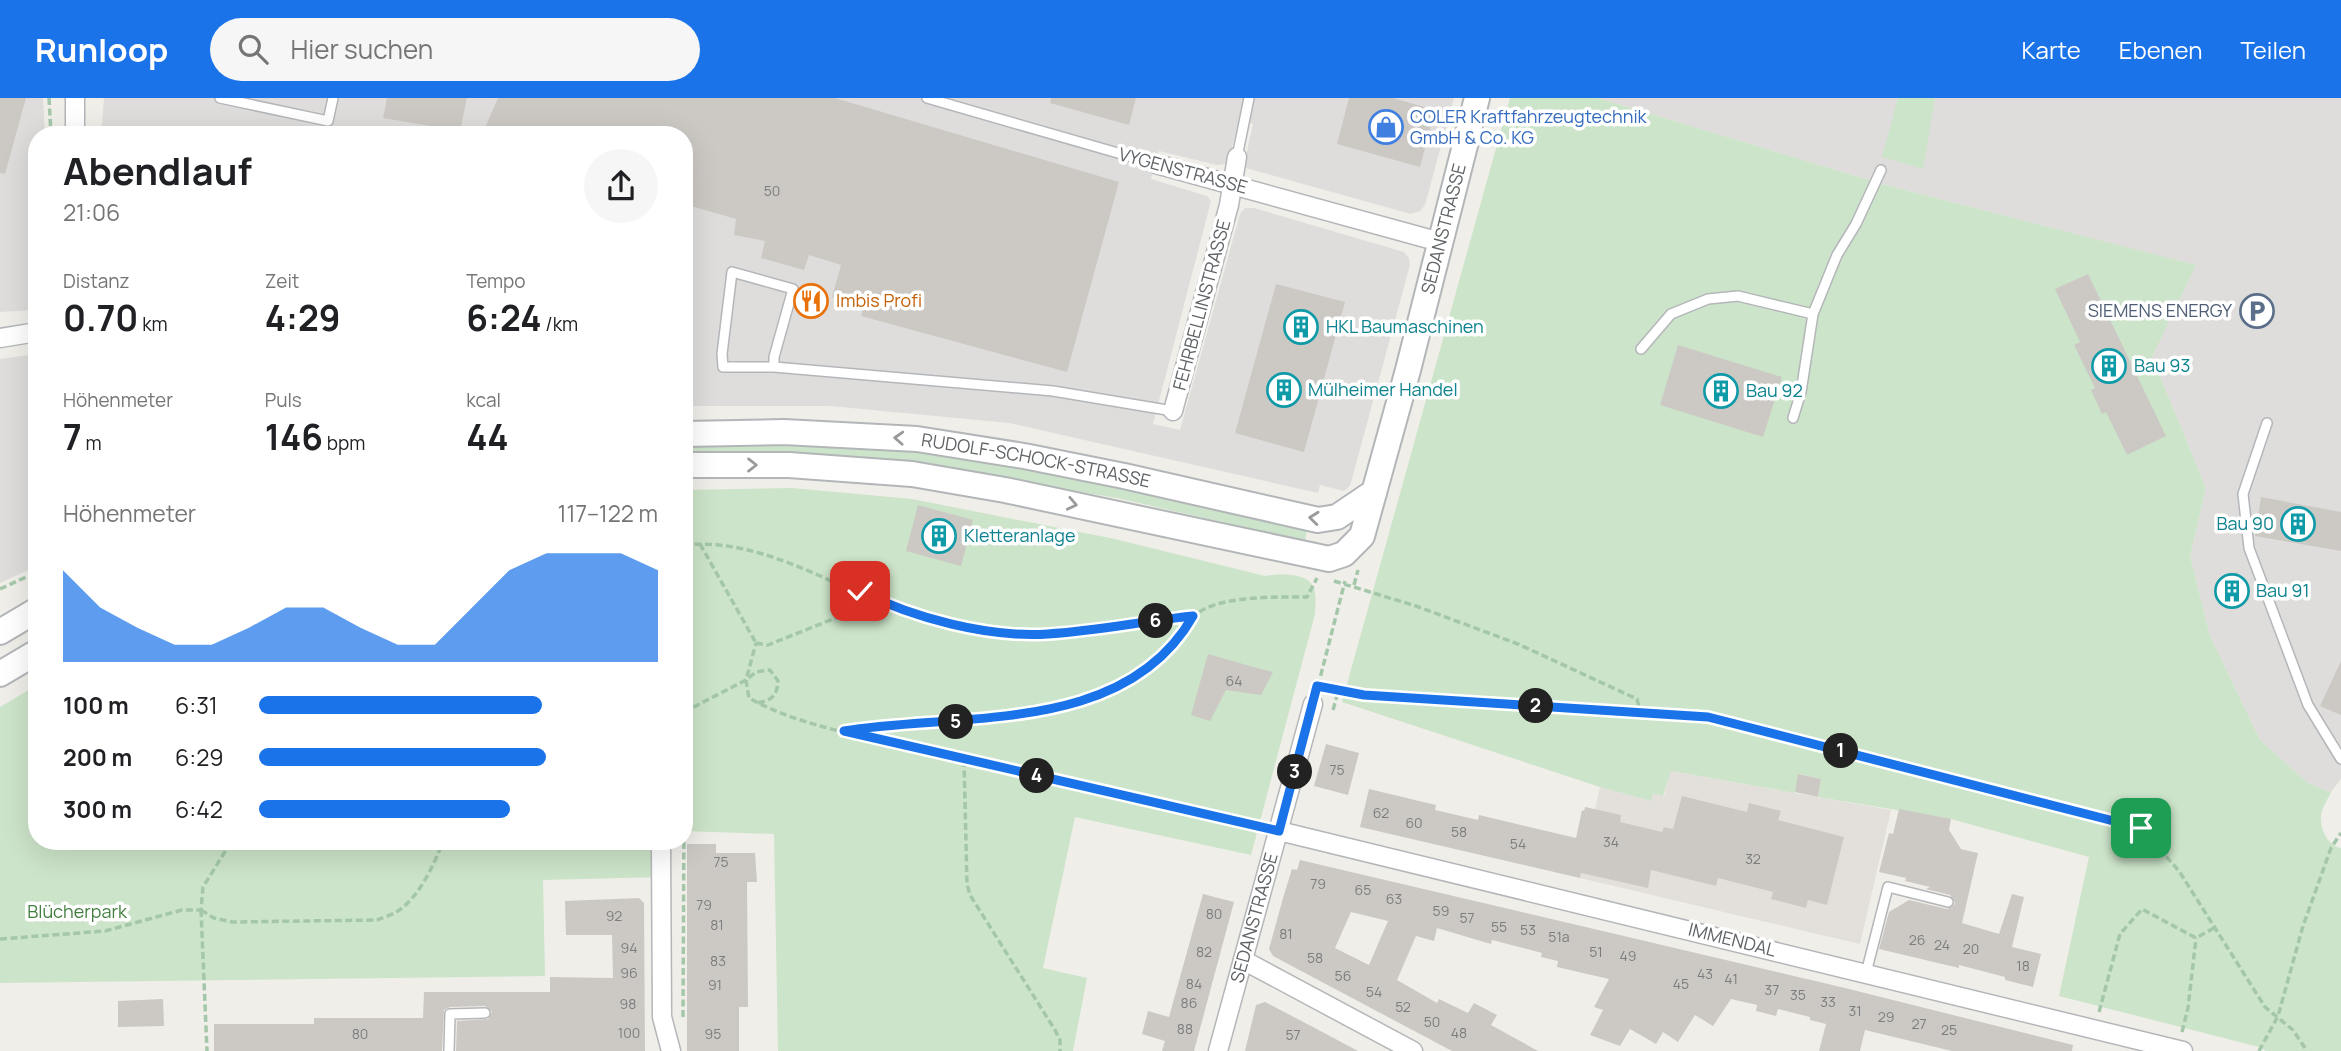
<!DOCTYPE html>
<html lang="de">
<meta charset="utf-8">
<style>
body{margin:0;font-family:Manrope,sans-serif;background:#f6f6f6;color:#202124;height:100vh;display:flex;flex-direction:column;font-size:26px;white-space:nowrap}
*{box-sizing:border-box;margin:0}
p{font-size:23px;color:#757577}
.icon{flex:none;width:38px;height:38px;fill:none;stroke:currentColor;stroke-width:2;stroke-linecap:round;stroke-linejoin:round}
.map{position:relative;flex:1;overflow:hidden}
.drawer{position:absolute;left:28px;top:28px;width:665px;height:724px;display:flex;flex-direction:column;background:#fff;border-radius:28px;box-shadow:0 7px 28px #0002}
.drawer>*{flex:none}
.pin{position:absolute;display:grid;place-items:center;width:60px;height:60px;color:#fff;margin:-30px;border-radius:14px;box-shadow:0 4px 10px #0006}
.km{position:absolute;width:35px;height:35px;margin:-18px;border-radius:50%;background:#222;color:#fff;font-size:19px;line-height:35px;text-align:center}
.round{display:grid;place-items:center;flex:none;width:74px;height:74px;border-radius:37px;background:#f6f6f6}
.overview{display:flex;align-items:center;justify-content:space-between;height:119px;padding:0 35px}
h1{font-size:38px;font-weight:700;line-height:52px}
.figures{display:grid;grid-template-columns:repeat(3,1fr);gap:10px;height:119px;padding:7px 35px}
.figures div{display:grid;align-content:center}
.figures b{font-size:35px;font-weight:700}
.figures small{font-size:19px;font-weight:400}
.figures p{font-size:19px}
.chart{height:196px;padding:14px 35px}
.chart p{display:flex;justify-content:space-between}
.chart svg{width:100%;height:126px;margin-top:7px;fill:#1a73e8;opacity:.7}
ul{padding:0 35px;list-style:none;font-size:23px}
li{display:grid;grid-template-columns:112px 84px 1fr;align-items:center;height:52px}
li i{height:18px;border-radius:9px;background:#1a73e8}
header{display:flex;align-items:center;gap:42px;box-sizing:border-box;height:98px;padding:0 35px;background:#1a73e8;color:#fff}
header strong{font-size:33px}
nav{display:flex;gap:38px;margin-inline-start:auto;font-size:24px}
.search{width:490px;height:63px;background:#f6f6f6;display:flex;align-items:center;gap:18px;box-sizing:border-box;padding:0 24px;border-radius:38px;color:#757577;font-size:26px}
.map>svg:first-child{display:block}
</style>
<header>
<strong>Runloop</strong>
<div class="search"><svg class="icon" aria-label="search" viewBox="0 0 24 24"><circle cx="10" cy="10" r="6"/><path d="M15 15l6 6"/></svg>Hier suchen</div>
<nav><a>Karte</a><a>Ebenen</a><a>Teilen</a></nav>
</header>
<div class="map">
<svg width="2341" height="953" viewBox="0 0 2341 953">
<rect width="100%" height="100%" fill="#f0eee9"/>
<path fill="#dfdddb" d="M0 0H43L45 37H37V212L0 214Z
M104 0H1454L1425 107 1420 113 1411 116 1246 70 1244 67 1253 26 1239 22 1229 61 1224 66 1217 67 1159 53 1151 81 1207 98 1211 103 1153 326 1180 332 1240 116 1245 110H1254L1404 154 1409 160 1410 167 1350 388 1344 393 1320 387 1318 395 1009 325 830 308H684V37H101Z
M1598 0H2341V681L2331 694 2308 685 2260 642 2210 538 2190 458 2206 390 2152 259 2195 167 1882 86Z
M37 256V468L0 485V261Z"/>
<path fill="#e3dfda" d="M1670 673 1891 712 1860 846 1580 780 1600 689 1651 703 1653 695 1664 698Z"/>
<path fill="#cce4c9" d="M1510 0H1598L1882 86 2196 167 2152 259 2206 390 2190 458 2210 538 2260 642 2308 685 2331 694C2328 701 2322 710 2321 717 2320 731 2327 747 2341 750V953H2266L2259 949 2059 898 2089 759 1951 721 1818 699 1821 681 1799 676 1795 695 1671 673 1663 698 1653 695 1651 703 1600 689 1342 604Z
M1898 0H1935L1923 71 1882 59Z
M786 345C848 347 910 351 972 361 1085 379 1196 408 1307 432L1305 443 1117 400 913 366 852 358 787 354 684 355V347Z
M792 390 912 401 1115 441 1265 478C1278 476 1305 474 1313 488 1317 495 1315 508 1315 516L1251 757 1075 719 1043 870 1087 880 1073 953H778L774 736 684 733V392Z
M37 587V744H649L661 747V779L543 782 545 878 0 885V609Z"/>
<path fill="#ccc9c5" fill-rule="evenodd" d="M0 0H26L5 76 0 75Z
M387 0H467L460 33 383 20Z
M498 0H835L1119 84 1067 274 861 218 864 208 832 199 841 167 809 157 804 172 761 160 765 143 734 137 736 121 684 106V37H482Z
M1051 0H1136L1129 27 1050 5Z
M1349 0H1393L1435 12 1420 69 1337 46Z
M2088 176 2166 338 2127 357 2106 314 2102 316 2091 292 2095 290 2074 247 2080 244 2055 191Z
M1276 186 1345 204 1304 354 1235 335Z
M1678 247 1782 279 1763 339 1660 307Z
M2261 399 2341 414V453L2255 438Z
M918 407 973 422 961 468 906 453Z
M2237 474 2249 502 2227 511 2216 484Z
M1208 556 1250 568 1273 574 1261 597 1226 592 1210 623 1191 617Z
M2341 563V617L2320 608Z
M1326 646 1359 655 1348 697 1314 688Z
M1798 676 1821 681 1818 699 1795 694Z
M1369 691 1436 707 1435 712 1478 722 1479 717 1576 740 1582 712 1584 713 1585 709 1621 717 1620 724 1662 734 1664 729 1673 731 1682 698 1747 714 1749 705 1781 713 1778 722 1844 739 1827 807 1808 802 1806 810 1771 801 1773 794 1718 780 1716 788 1651 772 1648 790 1581 775 1580 780 1360 729Z
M1899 711 1951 721 1949 732 1961 751 1978 755 1962 825 1999 836 2012 796 2024 799 2012 849 2041 856 2033 889 2005 882V879L1959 867V870L1879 851 1889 814 1909 802 1947 811 1952 809 1955 805 1950 797 1926 791 1930 789 1905 783 1906 780 1879 774 1889 735 1893 736Z
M687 746H716V755H755L757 784H747L748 909H739V953H687Z
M1300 762 1845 890 2073 947 2072 953H1952L1865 932 1860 953H1819L1826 926 1810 922V919L1778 911 1776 918 1756 913 1757 907 1731 901 1713 928 1695 917 1678 944 1663 934 1656 946 1630 931 1620 948 1590 937 1603 912 1594 909 1609 881 1557 869 1558 863 1541 859 1542 855 1492 842 1491 846 1437 830 1434 843 1416 838 1397 882 1437 905 1439 901 1468 915 1474 905 1497 917 1491 927 1538 953H1452L1273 858 1269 851 1283 800 1292 771 1297 772ZM1351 814 1388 823 1369 867 1335 850Z
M1203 796 1234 804 1194 953H1162L1165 943 1142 936 1148 913 1169 919Z
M639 800 644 805 645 953H456L457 923 488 921 492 914 485 908 450 909 444 912 442 953H214V926H314V920H423L424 894H550V879L613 880 612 837H566L565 803Z
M163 901 164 928 118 929V903Z
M1265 904 1311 928 1358 953H1245L1256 907Z"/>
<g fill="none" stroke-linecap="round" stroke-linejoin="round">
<g stroke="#b4b6b9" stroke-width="12">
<path id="service" d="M220 0 328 23 333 0
M927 0 1156 66
M1237 59 1249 0
M1641 251 1671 216 1708 201 1738 198 1813 216
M774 269V259L793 191 732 174 722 256 723 269H774L1053 293 1173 313
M1793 320 1801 294 1813 216 1837 157 1856 126 1881 72
M2267 325 2243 396 2249 450 2308 607 2341 661
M1866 875 1888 789 1948 804
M449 953 450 916 485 915"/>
</g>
<g stroke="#b4b6b9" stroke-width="21">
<g id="minor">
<path d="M75 37V0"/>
<path d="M1156 66 1440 144"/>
<path d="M0 240 37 234"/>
<path d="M1173 313 1229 107 1237 59"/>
<path d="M1279 733 2183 953"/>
<path d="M661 747 662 919 671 953"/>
<path d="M1243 862 1413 953"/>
<path id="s1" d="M1218 953 1313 606"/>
</g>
</g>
<g stroke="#b3b6b9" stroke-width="28">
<g id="secondary">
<path id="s2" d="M684 336 784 334 917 341 1024 358 1124 378 1318 422 1337 419 1374 394"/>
<path id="s3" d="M684 367H789L912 376 1005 392 1329 461 1344 456 1362 438 1408 272 1477 0"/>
<path d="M0 534 37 512"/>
<path d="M0 576 37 554"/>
</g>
</g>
<path stroke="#a4c7aa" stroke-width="3.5" stroke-dasharray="7 3.5" stroke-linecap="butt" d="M49 0 51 37
M700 446 756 545
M684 447C755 440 817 479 880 504 909 515 942 524 972 530 1049 545 1117 526 1193 518
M1334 483 1416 508 1518 546 1637 601 1641 616
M1354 487 1358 472
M0 491 37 474
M756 545 768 547 878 503
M1318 588 1345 483
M1323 590 1364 597 1708 619 2141 730 2179 773 2265 909 2293 932 2307 953
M758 605C772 602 777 598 778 583L770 572 756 574 746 582 749 600C801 629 865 638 923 652 1035 679 1148 704 1260 729
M1333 612 1338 594
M684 614 746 582 756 545
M847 633C931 619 1019 628 1100 596 1129 585 1159 566 1179 542 1184 535 1187 525 1193 519 1214 497 1278 499 1307 499L1317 480
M964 662 967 786 970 797 1055 932 1060 942V953
M201 812 214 820 232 824 377 822C384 819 392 817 398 813 420 798 433 768 443 744
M201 812 207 953
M0 841 105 833 182 812H201L203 789 231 744
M2099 914 2120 836 2142 811 2196 840 2214 830
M683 919 684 717
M2182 934 2188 910 2196 840
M2259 953 2278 918 2303 828 2331 750 2341 735"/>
<use href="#service" stroke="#fff" stroke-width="9"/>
<use href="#minor" stroke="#fff" stroke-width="18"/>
<use href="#secondary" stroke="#fff" stroke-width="24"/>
</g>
<defs><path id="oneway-chevron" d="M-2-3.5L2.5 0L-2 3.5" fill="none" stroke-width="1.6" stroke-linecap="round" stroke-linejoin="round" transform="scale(1.75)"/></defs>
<g stroke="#989a9c">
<use href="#oneway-chevron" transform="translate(899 340) rotate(-177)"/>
<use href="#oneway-chevron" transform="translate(752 367)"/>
<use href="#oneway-chevron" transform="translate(1072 406) rotate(12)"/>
<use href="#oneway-chevron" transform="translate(1314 420) rotate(-174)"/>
</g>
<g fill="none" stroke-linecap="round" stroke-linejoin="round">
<g stroke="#fff" stroke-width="14">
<path id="route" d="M860 493C913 520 989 540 1048 536 1097 533 1144 523 1193 518 1125 638 960 614 844 633L1279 733 1317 588 1364 597 1708 619 2141 730"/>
</g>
<use href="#route" stroke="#1a73e8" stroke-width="9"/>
</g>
<defs>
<g id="shop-ring" transform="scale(1.75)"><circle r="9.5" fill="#fff" stroke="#3f7fe0" stroke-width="1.5"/><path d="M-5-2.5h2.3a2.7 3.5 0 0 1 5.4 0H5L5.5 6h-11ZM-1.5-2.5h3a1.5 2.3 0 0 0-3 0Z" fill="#3f7fe0"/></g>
<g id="restaurant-ring" transform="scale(1.75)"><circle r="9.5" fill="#fff" stroke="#e8710a" stroke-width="1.5"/><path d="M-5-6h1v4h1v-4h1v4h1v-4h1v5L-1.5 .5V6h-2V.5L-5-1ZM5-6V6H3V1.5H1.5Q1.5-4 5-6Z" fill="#e8710a"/></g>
<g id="parking-ring" transform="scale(1.75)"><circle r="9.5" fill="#fff" stroke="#5c6f8a" stroke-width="1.5"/><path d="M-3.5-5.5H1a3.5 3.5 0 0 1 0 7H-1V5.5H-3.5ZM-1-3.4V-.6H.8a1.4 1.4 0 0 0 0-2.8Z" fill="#5c6f8a"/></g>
<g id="building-ring" transform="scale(1.75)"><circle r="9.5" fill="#fff" stroke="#0f9aa8" stroke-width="1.5"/><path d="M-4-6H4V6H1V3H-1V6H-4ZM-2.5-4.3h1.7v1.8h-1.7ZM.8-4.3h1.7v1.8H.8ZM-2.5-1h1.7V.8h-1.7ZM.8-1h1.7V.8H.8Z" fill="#0f9aa8"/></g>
</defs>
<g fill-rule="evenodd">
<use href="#shop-ring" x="1386" y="29"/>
<use href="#restaurant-ring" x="811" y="203"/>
<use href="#parking-ring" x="2257" y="213"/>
<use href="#building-ring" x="1301" y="229"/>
<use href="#building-ring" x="2109" y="268"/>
<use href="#building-ring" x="1284" y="292"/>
<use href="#building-ring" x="1721" y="293"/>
<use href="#building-ring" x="2298" y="426"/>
<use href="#building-ring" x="939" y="438"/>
<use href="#building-ring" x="2232" y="493"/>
</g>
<g text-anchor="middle" stroke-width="7" stroke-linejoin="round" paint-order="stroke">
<g font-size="14" fill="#7b7d7e">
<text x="772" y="98">50</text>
<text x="1234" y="588">64</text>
<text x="1337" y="677">75</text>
<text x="1381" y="720">62</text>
<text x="1414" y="730">60</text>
<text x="1459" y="739">58</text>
<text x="1611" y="749">34</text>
<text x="1518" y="751">54</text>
<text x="1753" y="766">32</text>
<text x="721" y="769">75</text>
<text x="1318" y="791">79</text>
<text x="1363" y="797">65</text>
<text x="1394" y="806">63</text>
<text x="704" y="812">79</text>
<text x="1441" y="818">59</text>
<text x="1214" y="821">80</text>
<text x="614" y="823">92</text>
<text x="1467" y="825">57</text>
<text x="717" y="832">81</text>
<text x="1499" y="834">55</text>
<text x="1528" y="837">53</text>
<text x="1286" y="841">81</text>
<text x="1559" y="844">51a</text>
<text x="1917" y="847">26</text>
<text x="1942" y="852">24</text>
<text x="629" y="855">94</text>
<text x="1971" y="856">20</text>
<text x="1204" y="859">82</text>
<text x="1596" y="859">51</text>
<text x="1628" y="863">49</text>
<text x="1315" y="865">58</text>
<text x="718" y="868">83</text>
<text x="2023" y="873">18</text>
<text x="629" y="880">96</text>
<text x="1705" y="881">43</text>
<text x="1343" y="883">56</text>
<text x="1731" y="886">41</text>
<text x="1194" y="891">84</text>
<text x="1681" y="891">45</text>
<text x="715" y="892">91</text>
<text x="1772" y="897">37</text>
<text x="1374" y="899">54</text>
<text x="1798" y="902">35</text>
<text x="1828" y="909">33</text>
<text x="1189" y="910">86</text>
<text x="628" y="911">98</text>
<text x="1403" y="914">52</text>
<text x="1855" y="918">31</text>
<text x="1886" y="924">29</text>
<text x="1432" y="929">50</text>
<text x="1919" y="931">27</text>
<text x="1185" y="936">88</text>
<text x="1949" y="937">25</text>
<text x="629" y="940">100</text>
<text x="1459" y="940">48</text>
<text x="360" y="941">80</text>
<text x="713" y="941">95</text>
<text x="1293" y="942">57</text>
</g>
<g font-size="18" fill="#366cbe" stroke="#fff" text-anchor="start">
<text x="1410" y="25">COLER Kraftfahrzeugtechnik<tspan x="1410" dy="21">GmbH &amp; Co. KG</tspan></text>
</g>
<g font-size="18" fill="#606467" stroke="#fff">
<text transform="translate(1183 73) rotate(15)" y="6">VYGENSTRASSE</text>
<text dy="6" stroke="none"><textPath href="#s3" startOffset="1013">SEDANSTRASSE</textPath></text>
<text transform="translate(1202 207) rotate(-75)" y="6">FEHRBELLINSTRASSE</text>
<text dy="6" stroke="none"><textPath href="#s2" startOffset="354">RUDOLF-SCHOCK-STRASSE</textPath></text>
<text dy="6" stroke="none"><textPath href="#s1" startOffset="138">SEDANSTRASSE</textPath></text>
<text transform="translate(1732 842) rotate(14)" y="6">IMMENDAL</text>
</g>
<g font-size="18" fill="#c56008" stroke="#fff" text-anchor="start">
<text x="836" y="209">Imbis Profi</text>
</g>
<g font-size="18" fill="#4e5e75" stroke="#fff" text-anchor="end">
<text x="2232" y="219">SIEMENS ENERGY</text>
</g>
<g font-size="18" fill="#0d838f" stroke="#fff" text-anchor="start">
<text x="1326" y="235">HKL Baumaschinen</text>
<text x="2134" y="274">Bau 93</text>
<text x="1308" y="298">Mülheimer Handel</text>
<text x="1746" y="299">Bau 92</text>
<text x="2274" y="432" text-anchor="end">Bau 90</text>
<text x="964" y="444">Kletteranlage</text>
<text x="2256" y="499">Bau 91</text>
</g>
<g font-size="18" fill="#427f3f" stroke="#fff">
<text x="77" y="820">Blücherpark</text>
</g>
</g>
</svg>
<div class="pin" style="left:2141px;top:730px;background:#1e9e55"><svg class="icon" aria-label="arrive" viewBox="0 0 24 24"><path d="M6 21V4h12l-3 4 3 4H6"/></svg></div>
<div class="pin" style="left:860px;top:493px;background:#d93025"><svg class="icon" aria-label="check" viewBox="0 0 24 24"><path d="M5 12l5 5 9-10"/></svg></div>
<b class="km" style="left:1841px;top:653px">1</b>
<b class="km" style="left:1536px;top:608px">2</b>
<b class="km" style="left:1295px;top:674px">3</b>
<b class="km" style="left:1037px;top:678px">4</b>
<b class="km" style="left:956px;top:624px">5</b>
<b class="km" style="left:1156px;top:523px">6</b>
<section class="drawer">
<div class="overview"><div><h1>Abendlauf</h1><p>21:06</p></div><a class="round"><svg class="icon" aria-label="share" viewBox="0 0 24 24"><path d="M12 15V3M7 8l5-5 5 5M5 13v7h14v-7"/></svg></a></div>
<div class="figures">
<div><p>Distanz</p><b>0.70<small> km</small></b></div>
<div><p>Zeit</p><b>4:29</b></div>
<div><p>Tempo</p><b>6:24<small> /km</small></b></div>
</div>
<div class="figures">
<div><p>Höhenmeter</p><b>7<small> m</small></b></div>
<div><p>Puls</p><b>146<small> bpm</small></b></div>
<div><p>kcal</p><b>44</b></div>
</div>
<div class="chart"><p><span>Höhenmeter</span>117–122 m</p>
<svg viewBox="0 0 160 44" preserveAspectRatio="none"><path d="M0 44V12L10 25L20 32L30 38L40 38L50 32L60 25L70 25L80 32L90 38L100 38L110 25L120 12L130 6L140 6L150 6L160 12V44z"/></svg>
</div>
<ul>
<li><b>100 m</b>6:31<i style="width:71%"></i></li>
<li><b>200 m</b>6:29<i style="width:72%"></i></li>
<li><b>300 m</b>6:42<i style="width:63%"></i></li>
</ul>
</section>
</div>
